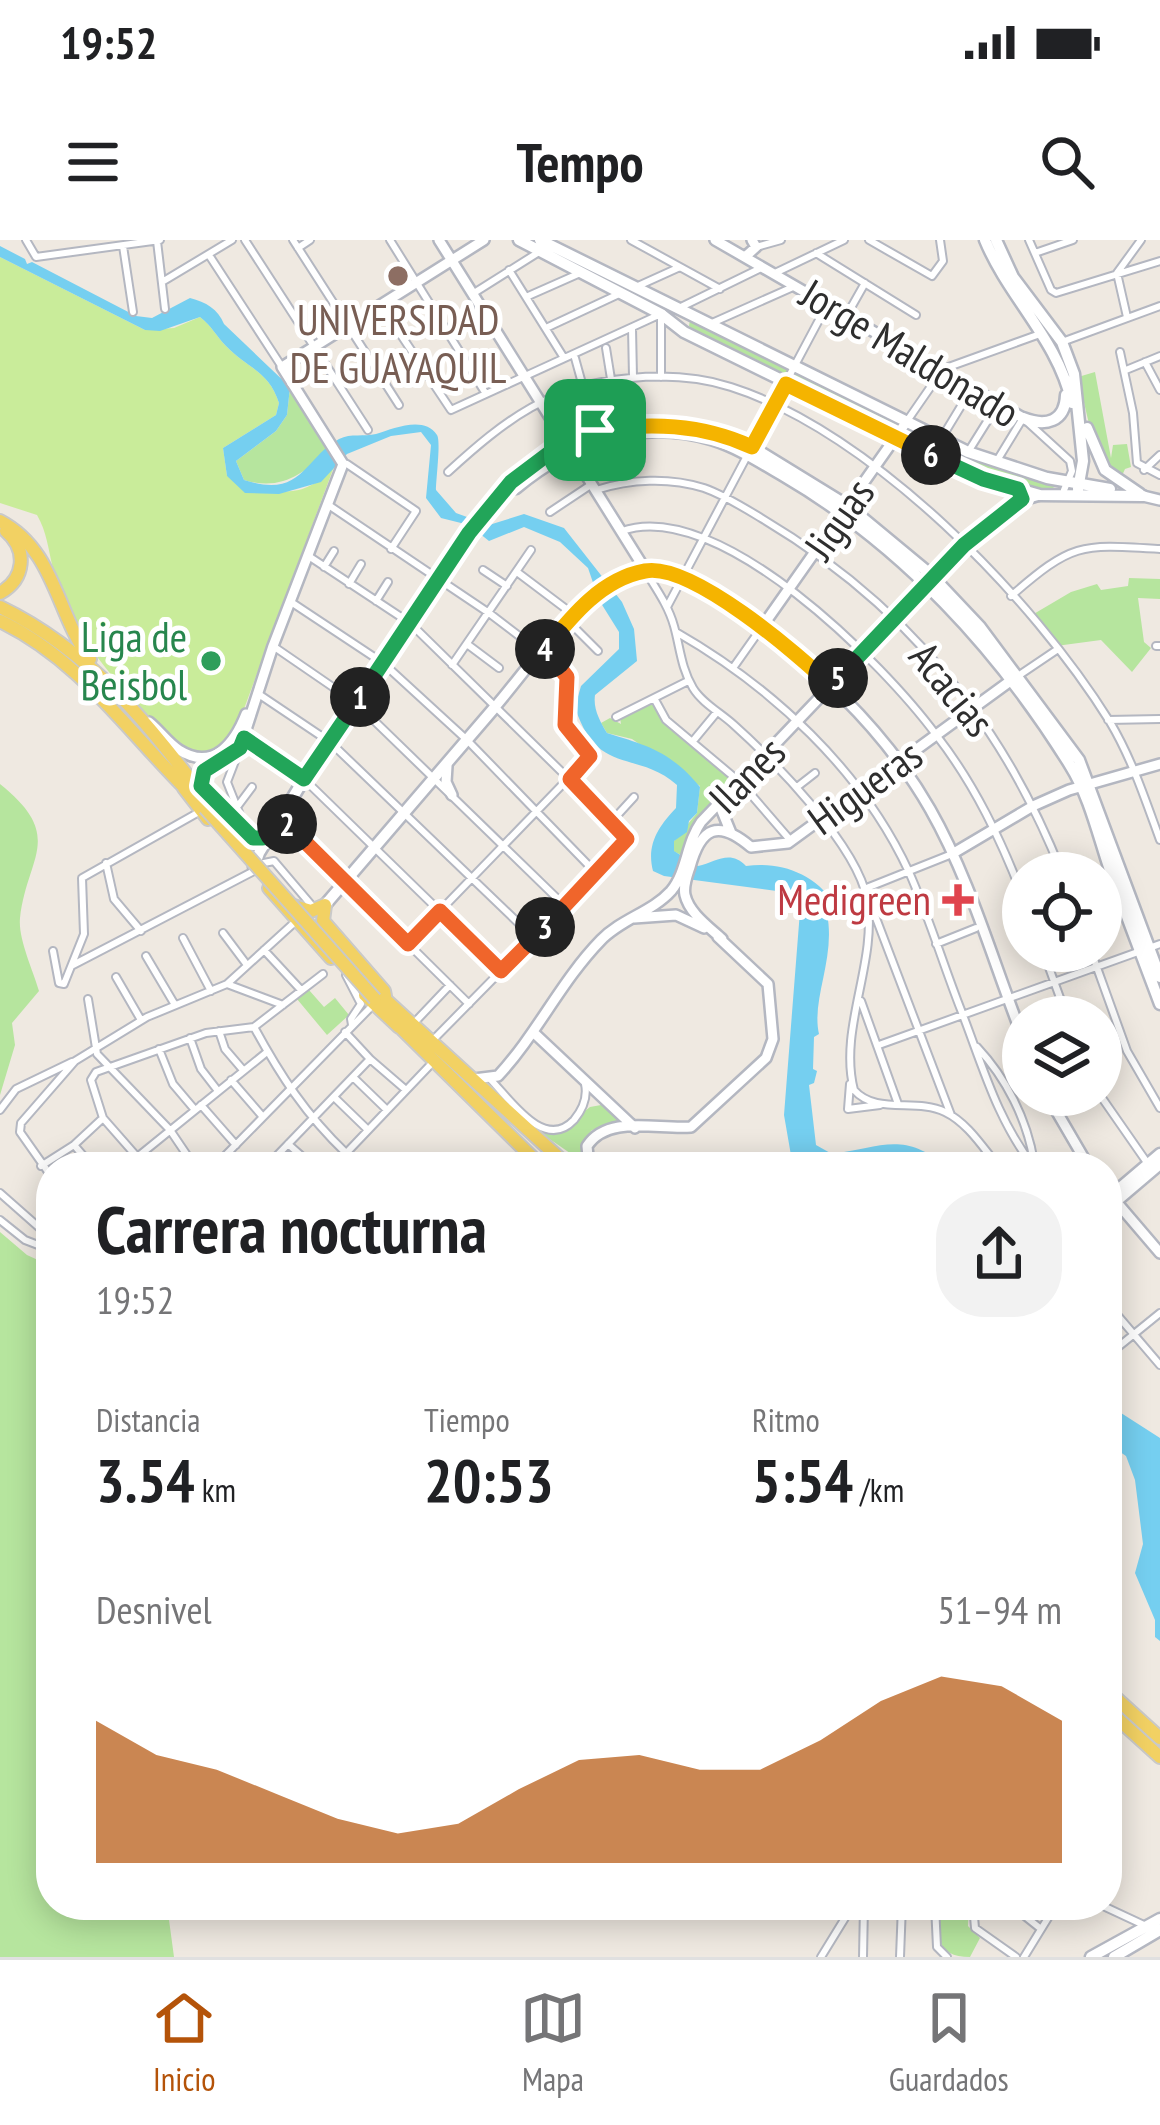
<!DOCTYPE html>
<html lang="es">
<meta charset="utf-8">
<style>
body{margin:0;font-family:"PT Sans Narrow",sans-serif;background:#f2f2f2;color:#202124;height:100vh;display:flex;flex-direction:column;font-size:45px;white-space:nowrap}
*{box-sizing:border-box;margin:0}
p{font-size:39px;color:#757577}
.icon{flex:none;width:66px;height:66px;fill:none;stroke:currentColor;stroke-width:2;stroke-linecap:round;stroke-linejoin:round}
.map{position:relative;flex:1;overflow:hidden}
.details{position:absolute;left:36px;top:912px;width:1086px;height:768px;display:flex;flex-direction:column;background:#fff;border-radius:48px;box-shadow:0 6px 30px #0003}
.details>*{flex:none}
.tools{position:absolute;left:1002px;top:612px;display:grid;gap:24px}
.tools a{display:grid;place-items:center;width:120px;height:120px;border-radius:50%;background:#fff;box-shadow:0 6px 30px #0003;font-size:60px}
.pin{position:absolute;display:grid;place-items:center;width:102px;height:102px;color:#fff;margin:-51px;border-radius:24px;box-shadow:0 6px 18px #0006}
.km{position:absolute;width:60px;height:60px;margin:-30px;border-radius:50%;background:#222;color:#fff;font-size:33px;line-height:60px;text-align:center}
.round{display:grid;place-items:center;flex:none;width:126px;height:126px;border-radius:48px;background:#f2f2f2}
.overview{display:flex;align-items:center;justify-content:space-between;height:204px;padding:0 60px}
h1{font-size:66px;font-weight:700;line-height:90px}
.figures{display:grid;grid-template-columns:repeat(3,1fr);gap:18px;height:204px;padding:12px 60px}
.figures div{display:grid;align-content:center}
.figures b{font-size:60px;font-weight:700}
.figures small{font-size:33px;font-weight:400}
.figures p{font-size:33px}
.chart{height:336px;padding:24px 60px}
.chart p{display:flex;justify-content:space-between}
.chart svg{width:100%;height:216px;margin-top:12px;fill:#b45309;opacity:.7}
.status{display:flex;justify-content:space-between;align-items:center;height:84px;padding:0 60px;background:#fff;direction:ltr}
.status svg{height:33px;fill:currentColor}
header{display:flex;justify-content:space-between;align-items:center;height:156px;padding:0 60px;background:#fff;font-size:54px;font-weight:700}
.dock{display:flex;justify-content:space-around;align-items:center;height:168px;border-top:3px solid #e0e0e0;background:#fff;font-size:33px;color:#757577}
.dock a{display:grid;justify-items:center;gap:6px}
.dock .selected{color:#b45309}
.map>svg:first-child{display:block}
</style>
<div class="status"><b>19:52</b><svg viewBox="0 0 49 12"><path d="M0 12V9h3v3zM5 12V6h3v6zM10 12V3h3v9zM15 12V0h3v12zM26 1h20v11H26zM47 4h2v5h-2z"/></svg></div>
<header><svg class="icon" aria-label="menu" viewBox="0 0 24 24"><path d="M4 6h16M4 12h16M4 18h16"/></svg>Tempo<svg class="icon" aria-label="search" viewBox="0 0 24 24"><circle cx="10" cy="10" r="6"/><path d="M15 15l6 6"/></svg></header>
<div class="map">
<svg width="1160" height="1717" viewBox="0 0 1160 1717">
<rect width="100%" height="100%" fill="#efe9e1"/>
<path fill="#b6e59e" d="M690 80 948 206 1056 244 1055 247 1043 252 986 236 702 96 689 86Z
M1095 132 1111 218 1113 205 1127 204 1131 227 1125 229 1120 240C1090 214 1088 173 1078 137Z
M290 147 328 210C303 235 280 251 244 240L236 221 276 191 287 175Z
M1129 338 1160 339V359L1138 358 1144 402 1151 408 1132 432 1101 400 1056 406 1032 375 1071 352 1097 344 1101 350 1128 346Z
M654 461 665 480 738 541 694 585 681 615 673 611 674 601 697 573 700 546 632 499 607 493 601 483 610 478 621 484 620 478Z
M0 544C66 597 27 616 20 678 18 699 33 730 39 751L12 783 15 805 0 855Z
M309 750 324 767 335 758 349 775 327 795 297 759Z
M601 865 624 884 592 890 582 903 580 920 538 891 558 892 590 867Z
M0 992 27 1015 51 1026V1665H167L174 1717H0Z
M936 1665H969L968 1686 980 1698 970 1717C935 1717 937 1694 936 1665Z"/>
<path fill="#c9ec9a" d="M0 17 145 90 174 88 200 77C212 86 216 96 226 106 247 128 269 131 279 163L276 175 223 208 227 236C270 251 302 266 335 224L232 501C221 511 204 517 189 511 164 502 90 413 78 388 69 370 57 347 53 328 48 309 47 292 37 275L0 263Z"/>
<path fill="#75cff0" d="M0 6 25 19 27 24 32 22 136 76 152 78 190 58C206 62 218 69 224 84L290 147 287 175 276 191 236 221 244 240C303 259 303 219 339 199 351 193 364 197 376 194 393 189 424 175 437 195 441 201 436 239 436 250L456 273 489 285 524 274 564 288 622 362 634 389 637 421 595 455C593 469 600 481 607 493 649 506 671 512 700 547L697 573 689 581 687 592 674 601V611L698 626C716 622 730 609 746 626 779 621 814 633 833 662L827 674C836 718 811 759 819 794L814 797 813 829 817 831 814 843 809 845 816 905 832 914C880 908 904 890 946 927 917 927 888 903 862 927H793L784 875 800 671 784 652 664 636 653 631C646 604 659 586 676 568L677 545C636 509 597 537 575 467L581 446 619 409V392L599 360 588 328 560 302 524 287 489 301 469 285 441 278 426 258 431 205 421 192 391 196 347 214 321 242 279 254 245 253 227 236 223 208 276 175 279 163C269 131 247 128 226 106 216 96 212 86 200 77L160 91 145 90 0 17Z
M1107 1164 1160 1198V1401L1155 1397V1380L1135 1333 1143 1304 1135 1240 1126 1216 1107 1203Z"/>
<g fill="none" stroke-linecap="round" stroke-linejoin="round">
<g stroke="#b4b7c1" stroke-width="10">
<path id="minor" d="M26 0 36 17 160 0
M245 0 368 190
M293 0 399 165
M390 0 486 154
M631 0 720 49
M869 0 932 36 943 21 940 0
M1029 0 1051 50 1056 53 1160 21
M157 1 165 69
M123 6 133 72
M756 7 781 0
M298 8 310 0
M816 13 916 75
M1035 13 1073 0
M209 15 282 127
M509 30 564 118
M775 33 844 0
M162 42 232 0
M638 46 680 27
M474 53 539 12
M526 57 578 34
M381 65 451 170 663 73
M681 67 761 28
M848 73 865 43
M1127 77 1117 33 1141 0
M712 83 793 47
M546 88 619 54
M632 88 633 137
M1062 102 1160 66
M606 108 611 139
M1120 112 1133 173 1137 223 1160 235
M575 118 583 147
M1145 122 1160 150
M1126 130 1160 116
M661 137V74
M907 181 943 129 1040 94
M941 199 972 148
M753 204 828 63
M968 212 998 164
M998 219 1023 178 1070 221 1072 231 1064 250
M347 224 416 271 391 309
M1144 230 1160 215
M448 232C505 180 551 144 631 138 663 135 700 137 731 147 872 192 1033 358 1110 482 1132 519 1145 559 1160 600
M596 250C630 239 669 237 704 248 724 255 743 267 761 278 842 326 914 389 970 465 1009 517 1038 573 1062 633
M327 264 489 373 565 431V485L590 516 408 704
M550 272 592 244
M622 291C719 257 884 424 937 496 975 545 1001 600 1023 657
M307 315 410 383 627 596 625 605 433 800
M324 327 334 311
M483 330 507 346
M517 332 574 375
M649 337C659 353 669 368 674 386 680 407 681 428 693 448 702 463 721 473 734 485 774 521 857 605 867 659 878 722 838 788 854 850 876 875 916 858 945 872 968 883 983 908 999 927
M349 344 361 324
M1011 356C1073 302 1081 304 1160 309
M376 361 388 342
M291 362 383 423 467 500 597 634
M667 367 747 216
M568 381 598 411
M676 392C772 447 862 530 909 632 929 677 943 724 961 770 982 824 997 880 1034 927
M467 404 499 428
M273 406 356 463 565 666
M1156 406H1160
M452 425 531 310
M733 428 762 387
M1018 436 1058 409
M257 453 330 502 534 698
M654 458 666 480 741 543 791 601
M616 477 688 441
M1108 480 1160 479
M244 498 304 539 501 731
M693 501 717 472
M240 508 227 542 244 585
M797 547 815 533
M237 567 252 547
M280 577 469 764
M612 581 634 557
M106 623 114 659 141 691
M259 624 274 621 313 667
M864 649 952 614
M868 657 951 875
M223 693 247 725
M183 698 211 751
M936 704 976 688
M264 710 301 750
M53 711 59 743 64 744 84 694 82 638 199 572
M1043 711 1067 777
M1091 711 1127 811 1160 868
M146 716 175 765
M73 725 254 631
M346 735 361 764 351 779 352 785
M116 737 141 780
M227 744 295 682
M88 759 97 814 170 890 195 927
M861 761 898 864
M414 783 450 745
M254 787C280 835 306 875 346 913
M219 791 225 809 243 830
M345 792 370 819
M190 798 201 829 218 851
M879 805 1160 704
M977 807C1006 838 1027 879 1034 922
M159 809 173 844 195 870
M353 837 387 870
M490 839C510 859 544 912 574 880 583 869 588 858 585 844
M231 840 263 877
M850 844 848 869 880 865
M1100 855 1148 924
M334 857 368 890
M201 865 236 905
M0 870 16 849 72 822
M103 878 146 927
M288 904 314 927
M74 905 93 927
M41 926 74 905 103 878 91 840 96 832 206 793 254 787 323 734
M125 927 267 812
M214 927 373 765
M266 927 370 819 406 850
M333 927 434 821
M51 936 20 892 21 883 75 821 147 777 227 744 283 765
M0 953 51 998
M0 980 25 1000 51 1010
M1107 1063 1160 1125
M1107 1116 1160 1073
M935 1665 937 1707 947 1717
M973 1665 975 1688 1016 1717
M1011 1665 1041 1689
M1101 1665 1146 1686
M821 1717 853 1665
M863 1717 864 1665
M900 1717 902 1665
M1024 1717 1056 1665"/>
</g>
<g stroke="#b4b7c1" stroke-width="14">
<path id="tertiary" d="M439 0 646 331
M715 0 1023 178
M746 16 756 7 752 0
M1143 256 1160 260
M762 387 907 181
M495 467C537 418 577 352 641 332 673 322 707 352 732 368 810 419 883 487 930 569 971 641 993 722 1023 798
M149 482C160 491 168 503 179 510 214 532 235 502 246 474
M447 526 446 542 452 555
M201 546 206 528 240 508 273 406 343 224 282 127 484 0
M720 566 731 593
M952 614 1033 566 1069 550 1160 524
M634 678 676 675 704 688
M722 699C709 687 689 673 685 655 683 646 687 636 690 627 701 587 718 579 751 607L788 603 1013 439
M533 792 635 888
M474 839 498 836C537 794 561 741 601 700 621 679 652 672 671 651 687 632 686 603 701 582L965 305C988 283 1008 263 1040 255
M1047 855 1089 927
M589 927 587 906C608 874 658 890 691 887L766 818 773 799 768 744 718 697
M1107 951 1160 1013"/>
</g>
<g stroke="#b4b7c1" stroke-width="15">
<path id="secondary" d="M519 0 661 74 684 92 983 239 1040 255 1143 256
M540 0 968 212 1047 238 1110 249
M985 0C1009 58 1058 100 1072 163
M996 0 1013 37 1062 102 1074 134 1083 221 1078 249
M1023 178C1046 187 1065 182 1066 155
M1087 188 1105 230 1140 254
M507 249 516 248C571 202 639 178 711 199 737 207 760 222 784 236 902 305 998 409 1070 525 1089 555 1098 594 1109 627 1125 673 1143 718 1160 764
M254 627 259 613 304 539 469 293 511 242 564 203 594 190 659 185 705 189 752 207 848 266 929 333 980 387 1079 520 1160 737
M325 665 495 467
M1107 959 1160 914
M1107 969 1160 924
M1091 1717 1160 1679
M1114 1717 1160 1690"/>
</g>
<g stroke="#c9c9c9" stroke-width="16">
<path id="primary" d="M0 281C55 310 56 373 90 419
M0 353C25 339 28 310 6 291
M0 367C92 411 150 486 210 565
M0 381C81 420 127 491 189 552
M184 548 208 579
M211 557 253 598H263L276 584
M269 648 331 718
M290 665 311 671 325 665 323 681 384 751 385 756
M377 752 569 927
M365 755 399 787
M398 785 542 927
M1107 1450 1160 1498
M1107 1469 1160 1517"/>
</g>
<use href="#minor" stroke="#fff" stroke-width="6"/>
<use href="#tertiary" stroke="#fff" stroke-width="9"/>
<use href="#secondary" stroke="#fff" stroke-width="10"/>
<use href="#primary" stroke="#f2d163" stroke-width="12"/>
<g stroke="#c9c9c9" stroke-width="16" stroke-linecap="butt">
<path id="primary-bridge" d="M205 568 375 759"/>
</g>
<use href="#primary-bridge" stroke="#f2d163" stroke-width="12"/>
</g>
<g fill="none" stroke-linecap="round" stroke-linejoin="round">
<g stroke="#fff" stroke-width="24">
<path id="split-1" d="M360 457 469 293 511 242 564 202 595 190"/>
</g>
<g stroke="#fff" stroke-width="24">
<path id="split-2" d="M287 584 280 577 263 598H253L201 546 204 531 240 508 244 498 304 539 360 457"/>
</g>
<g stroke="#fff" stroke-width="24">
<path id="split-3" d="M287 584 408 704 440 671 501 731 545 687"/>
</g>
<g stroke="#fff" stroke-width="24">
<path id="split-4" d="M545 687 627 599 570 539 590 516 565 485 567 437 545 409"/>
</g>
<g stroke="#fff" stroke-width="24">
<path id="split-5" d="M545 409C571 377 601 339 645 331 691 322 798 414 831 446L838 438"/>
</g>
<g stroke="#fff" stroke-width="24">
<path id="split-6" d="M838 438 964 305 1022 259 1018 249 983 239 931 215"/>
</g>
<g stroke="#fff" stroke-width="24">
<path id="split-7" d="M595 190C650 183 700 183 752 207L786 144 931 215"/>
</g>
<use href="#split-1" stroke="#22a559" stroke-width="15"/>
<use href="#split-2" stroke="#22a559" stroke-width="15"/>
<use href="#split-3" stroke="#f0652b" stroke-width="15"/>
<use href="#split-4" stroke="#f0652b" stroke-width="15"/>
<use href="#split-5" stroke="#f5b400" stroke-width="15"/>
<use href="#split-6" stroke="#22a559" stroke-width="15"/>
<use href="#split-7" stroke="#f5b400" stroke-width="15"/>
</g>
<circle fill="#8d6e63" stroke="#fff" stroke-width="4.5" cx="398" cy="36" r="12"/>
<circle fill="#2e9e5b" stroke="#fff" stroke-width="4.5" cx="211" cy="421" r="12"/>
<path fill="#e0444e" stroke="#fff" stroke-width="4.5" d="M952 642h12v12h12v12h-12v12h-12v-12h-12v-12h12z"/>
<g text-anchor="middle" stroke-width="10" stroke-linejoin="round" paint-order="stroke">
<g font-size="42" fill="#785e54" stroke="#fff">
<text x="398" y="95">UNIVERSIDAD<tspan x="398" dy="48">DE GUAYAQUIL</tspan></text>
</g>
<g font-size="42" fill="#2e2e2e" stroke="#fff">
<text transform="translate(910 113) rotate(31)" y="15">Jorge Maldonado</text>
<text transform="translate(839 279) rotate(-55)" y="15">Jiguas</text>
<text transform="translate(952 449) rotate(51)" y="15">Acacias</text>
<text transform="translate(747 535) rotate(-45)" y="15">Ilanes</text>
<text transform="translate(865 547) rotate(-36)" y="15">Higueras</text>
</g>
<g font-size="42" fill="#27864d" stroke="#fff" text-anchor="end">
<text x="187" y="412">Liga de<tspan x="187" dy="48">Beisbol</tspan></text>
</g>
<g font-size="42" fill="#be3a42" stroke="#fff" text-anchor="end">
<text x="931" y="675">Medigreen</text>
</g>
</g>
</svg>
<div class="tools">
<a><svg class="icon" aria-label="locate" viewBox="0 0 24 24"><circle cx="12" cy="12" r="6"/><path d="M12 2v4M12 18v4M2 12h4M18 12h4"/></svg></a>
<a><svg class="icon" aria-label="layers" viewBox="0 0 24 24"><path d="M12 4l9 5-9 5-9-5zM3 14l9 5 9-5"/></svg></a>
</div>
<div class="pin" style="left:595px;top:190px;background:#1e9e55"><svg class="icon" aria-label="arrive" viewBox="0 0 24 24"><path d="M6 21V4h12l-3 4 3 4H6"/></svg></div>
<b class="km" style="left:360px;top:457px">1</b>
<b class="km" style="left:287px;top:584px">2</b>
<b class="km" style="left:545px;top:687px">3</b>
<b class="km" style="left:545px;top:409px">4</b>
<b class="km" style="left:838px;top:438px">5</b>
<b class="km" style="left:931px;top:215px">6</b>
<section class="details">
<div class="overview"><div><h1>Carrera nocturna</h1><p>19:52</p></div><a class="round"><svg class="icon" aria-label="share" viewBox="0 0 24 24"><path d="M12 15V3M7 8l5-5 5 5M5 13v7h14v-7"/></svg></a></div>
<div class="figures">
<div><p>Distancia</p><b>3.54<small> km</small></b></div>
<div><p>Tiempo</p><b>20:53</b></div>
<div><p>Ritmo</p><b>5:54<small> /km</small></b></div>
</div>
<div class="chart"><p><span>Desnivel</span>51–94 m</p>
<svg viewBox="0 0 160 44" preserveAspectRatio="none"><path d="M0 44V15L10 22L20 25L30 30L40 35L50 38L60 36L70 29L80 23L90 22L100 25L110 25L120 19L130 11L140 6L150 8L160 15V44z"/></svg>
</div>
</section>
</div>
<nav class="dock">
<a class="selected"><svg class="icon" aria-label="home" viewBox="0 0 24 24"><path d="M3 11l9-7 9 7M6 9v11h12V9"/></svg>Inicio</a>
<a><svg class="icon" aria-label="map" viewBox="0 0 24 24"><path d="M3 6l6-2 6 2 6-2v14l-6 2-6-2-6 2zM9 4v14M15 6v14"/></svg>Mapa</a>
<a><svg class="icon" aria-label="saved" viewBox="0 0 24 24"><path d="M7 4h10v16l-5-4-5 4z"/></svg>Guardados</a>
</nav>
